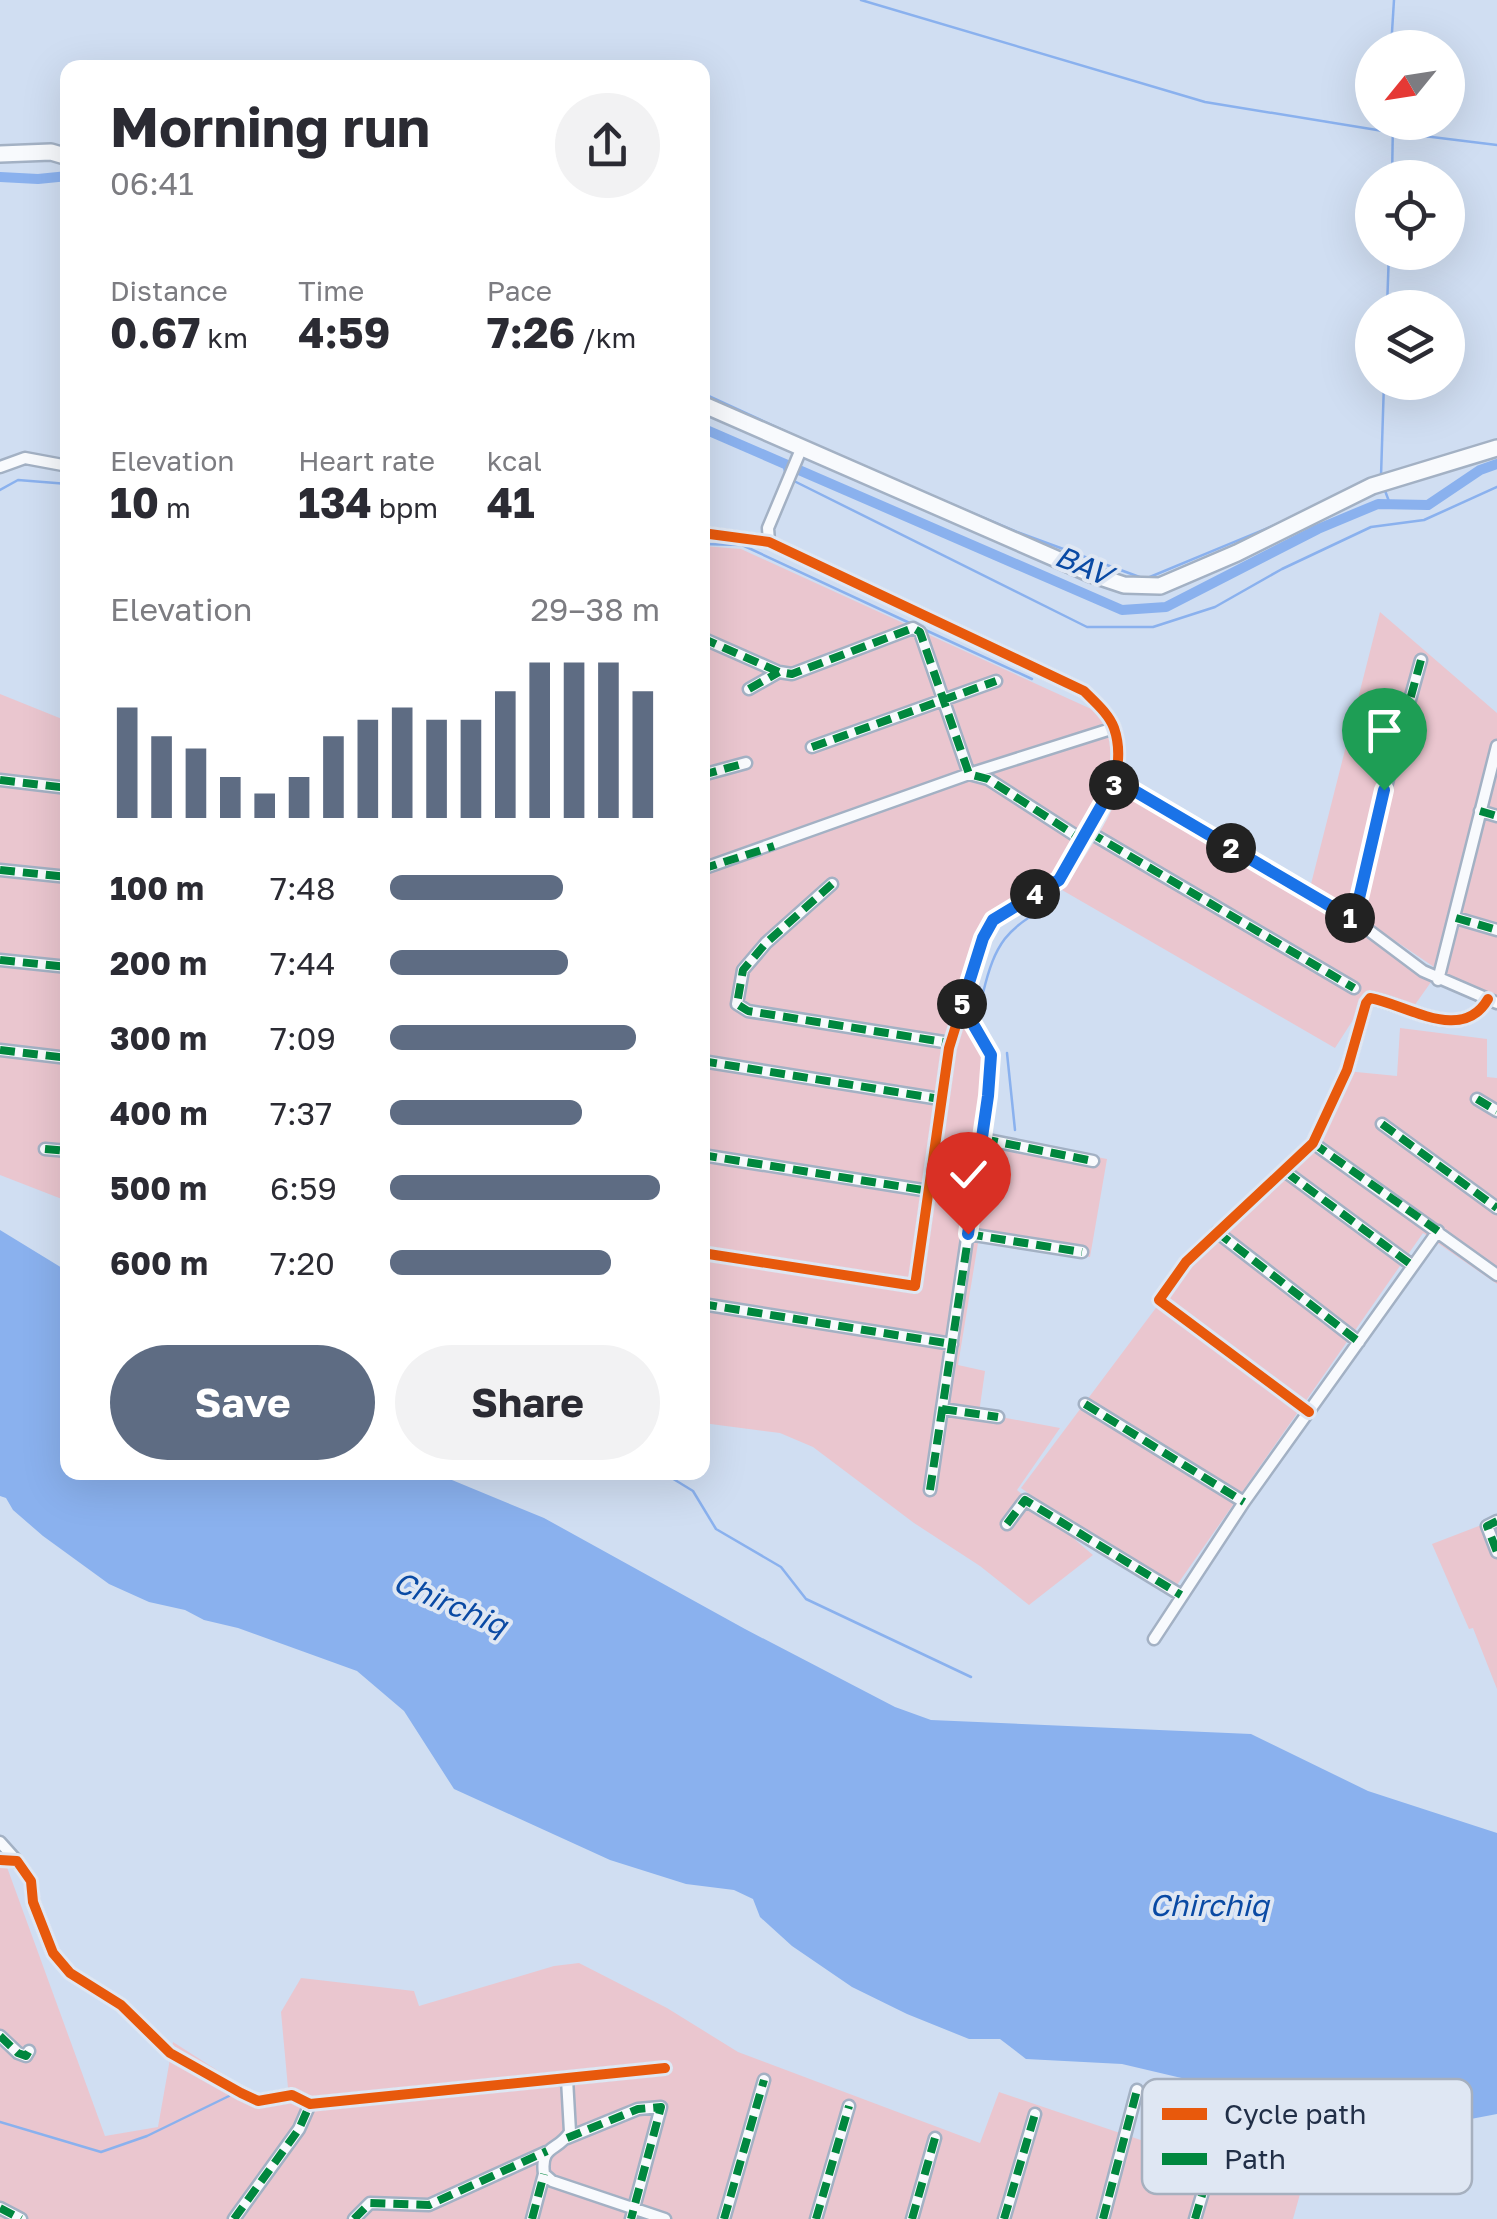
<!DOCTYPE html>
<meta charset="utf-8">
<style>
body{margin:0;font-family:"Golos Text",sans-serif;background:#f2f2f3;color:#2b2b33;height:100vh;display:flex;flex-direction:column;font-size:38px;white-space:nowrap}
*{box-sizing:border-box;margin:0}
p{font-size:32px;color:#7c7c81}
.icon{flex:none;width:55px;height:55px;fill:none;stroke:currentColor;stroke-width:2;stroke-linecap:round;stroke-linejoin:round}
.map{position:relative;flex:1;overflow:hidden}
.side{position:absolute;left:60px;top:60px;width:650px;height:1420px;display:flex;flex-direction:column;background:#fff;border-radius:20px;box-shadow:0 10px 40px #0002}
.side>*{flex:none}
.needle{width:65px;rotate:240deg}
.fabs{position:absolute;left:1355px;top:30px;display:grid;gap:20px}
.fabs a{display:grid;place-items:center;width:110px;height:110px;border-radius:50%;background:#fff;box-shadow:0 10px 40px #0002;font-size:50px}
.pin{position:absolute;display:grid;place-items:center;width:85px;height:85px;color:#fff;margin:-102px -42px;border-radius:50% 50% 50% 0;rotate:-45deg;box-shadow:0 0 10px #0007}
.pin .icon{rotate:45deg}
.km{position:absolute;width:50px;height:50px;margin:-25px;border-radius:50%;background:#222;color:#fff;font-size:28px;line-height:50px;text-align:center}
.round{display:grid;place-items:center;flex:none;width:105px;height:105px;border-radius:52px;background:#f2f2f3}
.summary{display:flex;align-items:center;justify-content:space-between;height:170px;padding:0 50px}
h1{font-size:55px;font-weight:700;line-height:75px}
.stats{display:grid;grid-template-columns:repeat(3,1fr);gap:15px;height:170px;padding:10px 50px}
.stats div{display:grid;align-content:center}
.stats b{font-size:42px;font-weight:700}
.stats small{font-size:28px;font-weight:400}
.stats p{font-size:28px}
.chart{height:280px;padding:20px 50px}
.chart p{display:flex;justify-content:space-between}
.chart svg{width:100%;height:180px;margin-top:10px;stroke:#5e6c83;stroke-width:6}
.button{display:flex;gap:20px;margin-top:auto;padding:20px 50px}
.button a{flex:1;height:115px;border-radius:60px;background:#5e6c83;color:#fff;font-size:40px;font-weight:700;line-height:115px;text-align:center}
.button a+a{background:#f2f2f3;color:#2b2b33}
ul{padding:0 50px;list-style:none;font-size:32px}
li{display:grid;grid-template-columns:160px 120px 1fr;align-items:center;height:75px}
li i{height:25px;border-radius:12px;background:#5e6c83}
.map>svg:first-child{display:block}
</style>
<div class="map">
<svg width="1497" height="2219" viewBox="0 0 1497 2219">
<rect width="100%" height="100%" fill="#d0def2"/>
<path fill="#eac6cf" d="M703 546 741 549 1100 713 1110 732 1113 762 1109 789 1060 870 998 908 989 916 976 941 963 1007 988 1055 985 1135 1107 1159 1090 1257 979 1237 958 1365 985 1371 979 1413 1060 1428 1017 1490 1093 1555 1029 1605 980 1566 914 1523 813 1447 780 1433 703 1423Z
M1380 612 1497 713V996L1440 971 1311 884Z
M0 694 67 721V1201L0 1175Z
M1122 789 1362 930 1431 982 1407 1016 1367 998 1335 1048 1062 890Z
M1400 1028 1487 1039V1077L1497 1078V1284L1423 1233 1170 1595 1021 1488 1212 1233 1310 1147 1346 1071 1397 1076Z
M1497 1519V1689L1473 1628 1469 1629 1432 1544Z
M0 1848 105 2136 158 2127 173 2042 256 2095 288 2088 281 2012 301 1978 414 1991 419 2006 554 1966 579 1963 667 2008 738 2052 980 2143 999 2092 1300 2194 1293 2219H0Z"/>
<path fill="#8ab1ee" d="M0 1230 67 1271 68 1472 435 1473 544 1518 745 1629 895 1707 931 1720 1251 1734 1368 1791 1497 1833V2114L1455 2122 1377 2115 1277 2088H1224L1122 2064 1026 2059 1000 2039H969L907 2014 852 1987 792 1946 760 1917 753 1899 734 1890 686 1884 610 1860 454 1789 404 1711 357 1671 238 1628 204 1620 185 1610 149 1602 109 1584 43 1536 13 1510 6 1498 0 1496Z"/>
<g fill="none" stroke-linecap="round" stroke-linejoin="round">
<path stroke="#8ab1ee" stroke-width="2.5" d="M861 0 1205 102 1383 131 1497 145
M1391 48 1394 0
M1392 178 1393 122
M1387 308 1389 252
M702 393 824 449
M783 463 786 476
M1381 476 1384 382
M792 480 1087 627H1153L1215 607 1282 569 1371 527 1424 520 1497 487
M909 486 1017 532 1145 579 1287 520
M1384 488 1390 504
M0 490 18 480 68 484
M702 544 742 545 914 625
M921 628 1032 679
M983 993C995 944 1006 927 1053 904
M1007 1053 1015 1130
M662 1472 693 1491 716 1529 781 1567 806 1599 971 1677
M0 2122 101 2152 147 2136 229 2096"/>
<path stroke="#8ab1ee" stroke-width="10" d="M0 177 38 179 68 176
M702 428 1122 610 1166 607 1318 529 1378 504 1428 505 1480 470 1497 464"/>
<g stroke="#a3b1c4" stroke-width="15">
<path id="street" d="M0 467 25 458 68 466
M702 533 769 542 1084 691C1095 702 1109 714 1114 728 1132 780 1089 832 1065 873L1059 880 993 920 983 938 949 1048 915 1286 702 1253
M769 542 768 528 802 447
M702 638 779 672 792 674 913 628 920 632 969 774 988 779 1084 841
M749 689 779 672
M812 747 996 681
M702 775 746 763
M0 780 68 788
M1116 780 1355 920 1423 971 1497 1003
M1480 811 1497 816
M1089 832 1354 988
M702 869 969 774 1114 728
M0 870 68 877
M832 884 766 943 743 970 737 1004 748 1011 950 1043
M1456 918 1497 930
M1355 920 1385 790 1421 660
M0 960 68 967
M1438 980 1497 746
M0 1050 68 1058
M702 1061 940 1099
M1477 1099 1497 1111
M1382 1124 1497 1208
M983 1139 1093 1161
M1313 1143 1497 1275
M45 1149 68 1151
M702 1155 929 1191
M1286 1172 1413 1266
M1217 1232 1359 1342
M968 1234 1082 1252
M702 1304 952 1344
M1085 1404 1244 1502
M942 1409 998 1417
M1309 1412 1159 1300 1186 1262 1313 1143 1347 1070 1366 1003 1370 998C1408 1005 1462 1044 1488 999
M930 1490 988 1096 991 1055 962 1005
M1497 1521 1487 1526 1497 1552
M1007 1524 1025 1500 1181 1595
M1154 1639 1244 1502 1438 1231
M0 1842 17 1861
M0 1860 17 1861 31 1881 33 1902 53 1953 70 1973 121 2005 170 2053 241 2093 258 2101 292 2095 310 2104 665 2068
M0 2036 18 2053 26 2056 29 2051
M567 2079 570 2132C558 2152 540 2144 544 2174L552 2181 665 2219
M567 2138 638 2109 661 2107 631 2219
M0 2208 21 2219
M234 2219 299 2129 310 2104
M354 2219 370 2203 429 2205 546 2152
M532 2219 544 2174
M724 2219 764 2080
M816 2219 849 2106
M912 2219 935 2138
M1004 2219 1035 2114
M1103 2219 1137 2090
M1195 2219 1205 2185"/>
</g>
<g stroke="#a3b1c4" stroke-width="20">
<path id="secondary" d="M0 154 51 152 68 157
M702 404 1091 574 1124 585 1160 586 1237 553 1372 486 1497 448"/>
</g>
<use href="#street" stroke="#f8fafd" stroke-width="10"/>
<use href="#secondary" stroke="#f8fafd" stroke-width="15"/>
<path stroke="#00873e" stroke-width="8" stroke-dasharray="15 8" stroke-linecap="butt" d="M702 638 779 672 792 674 913 628 920 632 969 774 988 779 1084 841
M749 689 779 672
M812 747 996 681
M702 775 746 763
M0 780 68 788
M1480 811 1497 816
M1089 832 1354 988
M702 869 774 846
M0 870 68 877
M832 884 766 943 743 970 737 1004 748 1011 950 1043
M1456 918 1497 930
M1355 920 1385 790 1421 660
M0 960 68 967
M0 1050 68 1058
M702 1061 940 1099
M1477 1099 1497 1111
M1382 1124 1497 1208
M983 1139 1093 1161
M1313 1143 1438 1231
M45 1149 68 1151
M702 1155 929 1191
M1286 1172 1413 1266
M1217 1232 1359 1342
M968 1234 1082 1252
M702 1304 952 1344
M1085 1404 1244 1502
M942 1409 998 1417
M930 1490 983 1139 991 1055
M1497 1521 1487 1526 1497 1552
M1007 1524 1025 1500 1181 1595
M0 2036 18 2053 26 2056 29 2051
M567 2138 638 2109 661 2107 631 2219
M0 2208 21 2219
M234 2219 299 2129 310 2104
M354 2219 370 2203 429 2205 547 2151
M532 2219 544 2174
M724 2219 764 2080
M816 2219 849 2106
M912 2219 935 2138
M1004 2219 1035 2114
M1103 2219 1137 2090
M1195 2219 1205 2185"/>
<g stroke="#dfe7f3" stroke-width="16">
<path id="cycleway" d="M702 533 769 542 1084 691C1095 702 1109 714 1114 728 1132 780 1089 832 1065 873L1059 880 993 920 983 938 949 1048 915 1286 702 1253
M1309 1412 1159 1300 1186 1262 1313 1143 1347 1070 1366 1003 1370 998C1408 1005 1462 1044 1488 999
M0 1860 17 1861 31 1881 33 1902 53 1953 70 1973 121 2005 170 2053 241 2093 258 2101 292 2095 310 2104 665 2068"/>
</g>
<use href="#cycleway" stroke="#e8590c" stroke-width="10"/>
</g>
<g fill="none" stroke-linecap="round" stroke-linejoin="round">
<g stroke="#fff" stroke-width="20">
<path id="route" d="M968 1234 988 1096 991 1055 962 1005 983 938 993 920 1059 880 1116 780 1354 920 1384 790"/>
</g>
<use href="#route" stroke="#1a73e8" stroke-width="12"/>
</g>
<g text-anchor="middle" stroke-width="8" stroke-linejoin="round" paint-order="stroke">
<g font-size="30" font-style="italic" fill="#0a4aa4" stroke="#dfe7f3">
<text transform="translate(1083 566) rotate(23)" y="10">BAV</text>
<text transform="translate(450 1604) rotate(23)" y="10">Chirchiq</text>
<text x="1209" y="1916">Chirchiq</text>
</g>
</g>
<rect x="1142" y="2079" width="330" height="115" rx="15" fill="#dfe7f3" stroke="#a6b0bf" stroke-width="2.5"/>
<rect x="1162" y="2108" width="45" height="12" fill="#e8590c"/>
<rect x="1162" y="2153" width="45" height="12" fill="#00873e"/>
<g font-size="28" fill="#212f47">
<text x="1224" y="2124">Cycle path</text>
<text x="1224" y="2169">Path</text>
</g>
</svg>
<div class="fabs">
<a><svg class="needle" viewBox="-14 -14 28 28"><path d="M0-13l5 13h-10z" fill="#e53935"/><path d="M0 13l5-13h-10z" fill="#7c7c81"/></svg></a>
<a><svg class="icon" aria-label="locate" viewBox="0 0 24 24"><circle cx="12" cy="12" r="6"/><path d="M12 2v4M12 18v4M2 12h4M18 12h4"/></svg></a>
<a><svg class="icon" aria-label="layers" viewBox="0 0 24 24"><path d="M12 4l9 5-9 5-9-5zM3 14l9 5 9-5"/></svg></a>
</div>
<div class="pin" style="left:1384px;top:790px;background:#1e9e55"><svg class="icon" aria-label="arrive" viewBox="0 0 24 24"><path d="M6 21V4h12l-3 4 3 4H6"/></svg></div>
<div class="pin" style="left:968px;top:1234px;background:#d93025"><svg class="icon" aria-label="check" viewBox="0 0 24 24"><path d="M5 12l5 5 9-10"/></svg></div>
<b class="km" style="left:1350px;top:918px">1</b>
<b class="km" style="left:1231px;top:848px">2</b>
<b class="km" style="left:1114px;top:785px">3</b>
<b class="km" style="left:1035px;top:894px">4</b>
<b class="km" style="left:962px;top:1004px">5</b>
<section class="side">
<div class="summary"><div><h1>Morning run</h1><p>06:41</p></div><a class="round"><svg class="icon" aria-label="share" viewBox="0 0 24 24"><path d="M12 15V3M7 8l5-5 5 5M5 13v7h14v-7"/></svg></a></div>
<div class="stats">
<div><p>Distance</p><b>0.67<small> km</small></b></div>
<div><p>Time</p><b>4:59</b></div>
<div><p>Pace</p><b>7:26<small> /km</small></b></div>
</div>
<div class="stats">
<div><p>Elevation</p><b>10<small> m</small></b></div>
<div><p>Heart rate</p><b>134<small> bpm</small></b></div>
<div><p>kcal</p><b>41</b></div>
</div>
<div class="chart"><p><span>Elevation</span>29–38 m</p>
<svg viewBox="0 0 160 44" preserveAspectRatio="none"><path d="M5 44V17M15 44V24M25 44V27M35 44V34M45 44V38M55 44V34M65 44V24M75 44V20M85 44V17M95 44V20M105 44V20M115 44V13M125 44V6M135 44V6M145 44V6M155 44V13"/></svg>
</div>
<ul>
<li><b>100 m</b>7:48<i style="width:64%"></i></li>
<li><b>200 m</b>7:44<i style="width:66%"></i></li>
<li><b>300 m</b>7:09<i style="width:91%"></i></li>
<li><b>400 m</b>7:37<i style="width:71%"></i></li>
<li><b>500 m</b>6:59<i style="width:100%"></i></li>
<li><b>600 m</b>7:20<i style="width:82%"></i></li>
</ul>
<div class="button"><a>Save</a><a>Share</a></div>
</section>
</div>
